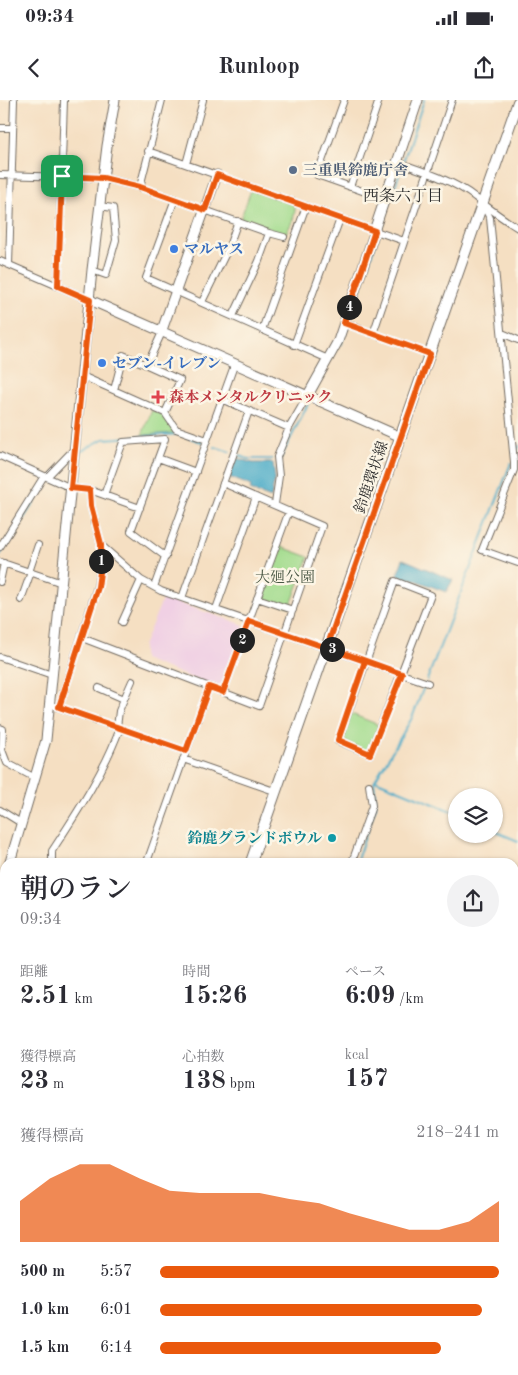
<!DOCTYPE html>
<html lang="ja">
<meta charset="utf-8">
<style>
body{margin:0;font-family:"Old Standard TT","Noto Serif JP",serif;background:#f2f2f3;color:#2b2b33;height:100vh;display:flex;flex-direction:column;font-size:19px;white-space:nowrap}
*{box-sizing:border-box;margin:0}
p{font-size:16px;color:#7c7c81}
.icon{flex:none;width:28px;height:28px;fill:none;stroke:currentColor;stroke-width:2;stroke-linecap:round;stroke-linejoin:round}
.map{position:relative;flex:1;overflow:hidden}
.sheet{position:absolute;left:0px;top:758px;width:519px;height:518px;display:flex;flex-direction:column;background:#fff;border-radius:15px 15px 0 0;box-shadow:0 1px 4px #0004}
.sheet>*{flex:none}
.controls{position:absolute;left:448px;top:688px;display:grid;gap:10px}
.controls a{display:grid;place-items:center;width:55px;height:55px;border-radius:50%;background:#fff;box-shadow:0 1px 4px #0004;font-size:25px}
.pin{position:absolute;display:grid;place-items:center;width:42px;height:42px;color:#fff;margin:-21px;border-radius:10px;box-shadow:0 2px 8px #0006}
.km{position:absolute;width:25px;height:25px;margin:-12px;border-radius:50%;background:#222;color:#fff;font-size:14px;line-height:25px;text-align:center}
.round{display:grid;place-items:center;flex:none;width:52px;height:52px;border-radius:26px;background:#f2f2f3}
.overview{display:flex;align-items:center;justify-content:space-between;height:85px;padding:0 20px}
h1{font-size:28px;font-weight:600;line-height:38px}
.figures{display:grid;grid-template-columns:repeat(3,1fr);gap:8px;height:85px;padding:5px 20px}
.figures div{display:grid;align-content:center}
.figures b{font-size:25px;font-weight:600}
.figures small{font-size:14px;font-weight:400}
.figures p{font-size:14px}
.chart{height:140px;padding:10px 20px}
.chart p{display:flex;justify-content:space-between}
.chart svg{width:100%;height:90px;margin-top:5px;fill:#ea580c;opacity:.7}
ul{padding:0 20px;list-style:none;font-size:16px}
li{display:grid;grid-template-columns:80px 60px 1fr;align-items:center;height:38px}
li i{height:12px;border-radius:6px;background:#ea580c}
.status{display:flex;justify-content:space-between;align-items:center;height:35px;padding:0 25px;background:#fff;direction:ltr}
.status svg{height:14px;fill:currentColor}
header{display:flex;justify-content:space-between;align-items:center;height:65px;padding:0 20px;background:#fff;font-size:22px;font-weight:600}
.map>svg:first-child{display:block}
</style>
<div class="status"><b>09:34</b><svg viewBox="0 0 49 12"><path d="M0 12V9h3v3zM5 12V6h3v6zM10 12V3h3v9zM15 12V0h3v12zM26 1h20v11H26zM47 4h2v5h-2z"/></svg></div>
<header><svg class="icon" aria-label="back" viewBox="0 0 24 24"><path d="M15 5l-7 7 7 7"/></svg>Runloop<svg class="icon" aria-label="share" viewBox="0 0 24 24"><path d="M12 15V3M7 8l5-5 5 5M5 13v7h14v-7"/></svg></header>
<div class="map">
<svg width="518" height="1275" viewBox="0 0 518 1275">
<rect width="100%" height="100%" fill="#fcf5e5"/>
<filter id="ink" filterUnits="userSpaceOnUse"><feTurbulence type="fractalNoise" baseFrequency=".02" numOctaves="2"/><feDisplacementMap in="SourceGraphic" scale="10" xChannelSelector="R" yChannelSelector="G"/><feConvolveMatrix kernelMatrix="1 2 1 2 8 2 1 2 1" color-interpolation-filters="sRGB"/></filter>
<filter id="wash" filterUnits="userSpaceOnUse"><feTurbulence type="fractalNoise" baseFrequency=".0096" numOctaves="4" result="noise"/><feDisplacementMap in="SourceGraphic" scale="20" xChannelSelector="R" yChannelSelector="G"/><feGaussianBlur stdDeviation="1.12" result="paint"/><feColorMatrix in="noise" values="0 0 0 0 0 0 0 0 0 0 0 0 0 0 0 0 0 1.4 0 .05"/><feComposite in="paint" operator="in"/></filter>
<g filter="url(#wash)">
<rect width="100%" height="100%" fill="#f5dfc2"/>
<path fill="#f0d0e4" d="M163 498 242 524 244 527 222 588 220 589 143 559V546Z
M5 1175V1251L0 1258V1176Z"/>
<path fill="#a3dc8e" stroke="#67845c" d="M251 90 295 105C296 114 291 127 284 135L240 120Z
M152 310 165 316 175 330 174 333 142 335Z
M279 446 309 457 290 507 262 498 260 495Z
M349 613 379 625 367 651 342 640 341 637Z"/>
<path fill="#49abc8" stroke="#3a6b7a" d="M236 358 253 363H273L275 378 271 398 250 390 251 386 229 377Z
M403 459 453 480 446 492 410 478 409 481 397 475Z"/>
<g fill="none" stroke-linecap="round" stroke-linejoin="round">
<path stroke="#49abc8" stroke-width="2" d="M403 62 424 0
M380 130 402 66
M349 223 378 135
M341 244 347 227
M215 347 230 352
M516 351 518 346
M78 353 103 339 179 334 202 342
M236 354 248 359H272
M280 359 310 300
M0 455 49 379
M427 580 511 363
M375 680 456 713
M494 731 518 741
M356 762 376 706 374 682 412 618 425 584
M514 862 518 850
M176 1275 178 1270
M368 1275 370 1270"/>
</g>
</g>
<g filter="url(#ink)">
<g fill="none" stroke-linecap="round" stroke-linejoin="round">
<g stroke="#726a60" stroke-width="8">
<path id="street" d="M344 0 317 75 385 99
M0 28H13
M148 51 404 141
M397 62C421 70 457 82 476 98 490 109 503 119 518 128
M186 64 203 0
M0 75 103 78 140 87 269 133 259 161 233 216
M140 87 162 0
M350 87 379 0
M175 99 146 178 328 259
M483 105 490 118 514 362V370L482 450 518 463
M269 133 284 137
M0 161 90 200
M9 165 14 0
M92 170 106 175 116 140 113 108 99 106
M58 186 64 0
M202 202 228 149 238 121
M344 223 430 254
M262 230 306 106
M502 233 518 240
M373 234 452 0
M294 245 340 119
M82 276 165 313 180 280 147 265 163 230
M114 290 123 255 147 265
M222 299 289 328
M165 313 176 329 207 340
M0 356 71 388 90 390 140 408
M158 358 196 372
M47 377 75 348
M104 395 123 342 165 339 131 431 166 457
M275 404 279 376 277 357 289 328 308 295
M101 445 141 480 161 491 428 583
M0 447 44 376
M0 462 62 483
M29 472 38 445
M395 481 431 495 370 654 338 641Z
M0 482 4 463
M154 487 235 263
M182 498 249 311
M257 498 293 510
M21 500 31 472
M216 509 256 397
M122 522 141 480
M82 538 259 606 322 426 223 383
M0 557 52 575
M99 588 124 599 119 611 117 627
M223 592 289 411
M124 599 132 581
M55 606 186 651
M59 607 97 487 101 465V445L91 406 90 390
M0 628 3 629 2 650 7 663 35 678
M183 659 277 692
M0 710 21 723
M52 762V751C78 711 104 672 120 628
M147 762 209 587
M352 762 372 706 369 685
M514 915 518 917
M0 916 5 919
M0 955H5
M0 1019 5 1022
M0 1055 5 1058
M0 1103 5 1108
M171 1275 173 1270"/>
</g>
<g stroke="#726a60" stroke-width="11">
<path id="secondary" d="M374 131 418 0
M90 200 401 337
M162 230 217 75
M308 295 338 241 375 131
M10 762 46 640 92 170 107 46 115 0
M0 796 5 779
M514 1131 518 1119
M514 1202 518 1204
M463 1275 465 1270"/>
</g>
<g stroke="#726a60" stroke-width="12">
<path id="primary" d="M251 762 518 2
M72 1275 73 1270"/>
</g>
<use href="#street" stroke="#fff" stroke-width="6"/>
<use href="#secondary" stroke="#fff" stroke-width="9"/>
<use href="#primary" stroke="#fff" stroke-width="10"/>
</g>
</g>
<g fill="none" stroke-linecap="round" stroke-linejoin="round" filter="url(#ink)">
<g stroke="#fff" stroke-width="10">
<path id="route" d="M62 76 58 186 90 200 71 388 90 390 91 406 101 444V465L98 487 59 607 186 651 209 587 223 592 249 521 365 561 338 640 370 654 402 574 327 547 430 254 344 223 375 131 217 75 205 110 140 87 103 78 62 76"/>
</g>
<use href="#route" stroke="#ea580c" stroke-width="6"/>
</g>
<circle fill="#5c6f8a" stroke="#fcf5e5" stroke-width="2" cx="293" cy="70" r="5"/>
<g fill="#3f7fe0" stroke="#fcf5e5" stroke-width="2">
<circle cx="174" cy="149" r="5"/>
<circle cx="102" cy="263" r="5"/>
</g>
<path fill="#e0444e" stroke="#fcf5e5" stroke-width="2" d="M155.5 289.5h5v5h5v5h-5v5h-5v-5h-5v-5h5z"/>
<circle fill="#0f9aa8" stroke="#fcf5e5" stroke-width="2" cx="332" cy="738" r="5"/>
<g text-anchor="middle" stroke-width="5" stroke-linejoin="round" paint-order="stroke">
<g font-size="15" font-weight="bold" fill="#4e5e75" stroke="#fcf5e5" text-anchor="start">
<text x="303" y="75">三重県鈴鹿庁舎</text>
</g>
<g font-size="15" font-weight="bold" fill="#366cbe" stroke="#fcf5e5" text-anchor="start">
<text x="184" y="154">マルヤス</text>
<text x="112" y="268">セブン-イレブン</text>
</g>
<g font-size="15" font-weight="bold" fill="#be3a42" stroke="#fcf5e5" text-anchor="start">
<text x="169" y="302">森本メンタルクリニック</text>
</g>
<g font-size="15" fill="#2b2b2b" stroke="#fcf5e5">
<text transform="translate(371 377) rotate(-71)" y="5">鈴鹿環状線</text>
</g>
<g font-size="15" fill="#495744" stroke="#fcf5e5">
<text x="285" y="482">大廻公園</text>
</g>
<g font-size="15" font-weight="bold" fill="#0d838f" stroke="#fcf5e5" text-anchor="end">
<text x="322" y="743">鈴鹿グランドボウル</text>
</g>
<g font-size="16" fill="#2b2b2b" stroke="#fcf5e5">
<text x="403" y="101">西条六丁目</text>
</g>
</g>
</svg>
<div class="controls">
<a><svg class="icon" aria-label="layers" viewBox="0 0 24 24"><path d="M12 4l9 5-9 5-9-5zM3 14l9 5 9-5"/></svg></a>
</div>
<div class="pin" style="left:62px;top:76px;background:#1e9e55"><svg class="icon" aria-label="arrive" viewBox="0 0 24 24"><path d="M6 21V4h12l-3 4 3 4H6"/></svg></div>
<b class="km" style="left:101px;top:461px">1</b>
<b class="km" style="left:242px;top:540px">2</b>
<b class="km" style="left:332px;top:549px">3</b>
<b class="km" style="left:349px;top:207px">4</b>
<section class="sheet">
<div class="overview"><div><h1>朝のラン</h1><p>09:34</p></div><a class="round"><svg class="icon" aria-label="share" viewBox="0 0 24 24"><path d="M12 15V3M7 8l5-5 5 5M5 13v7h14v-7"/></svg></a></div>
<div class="figures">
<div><p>距離</p><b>2.51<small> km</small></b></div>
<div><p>時間</p><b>15:26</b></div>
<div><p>ペース</p><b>6:09<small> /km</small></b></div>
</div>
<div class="figures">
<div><p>獲得標高</p><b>23<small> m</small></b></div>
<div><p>心拍数</p><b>138<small> bpm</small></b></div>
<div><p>kcal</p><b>157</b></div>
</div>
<div class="chart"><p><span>獲得標高</span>218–241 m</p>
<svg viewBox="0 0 160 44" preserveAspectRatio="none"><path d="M0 44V24L10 13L20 6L30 6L40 13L50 19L60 20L70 20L80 20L90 23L100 25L110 30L120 34L130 38L140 38L150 34L160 24V44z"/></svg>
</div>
<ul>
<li><b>500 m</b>5:57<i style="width:100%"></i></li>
<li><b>1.0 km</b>6:01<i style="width:95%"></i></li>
<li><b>1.5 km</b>6:14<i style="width:83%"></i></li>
</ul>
</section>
</div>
